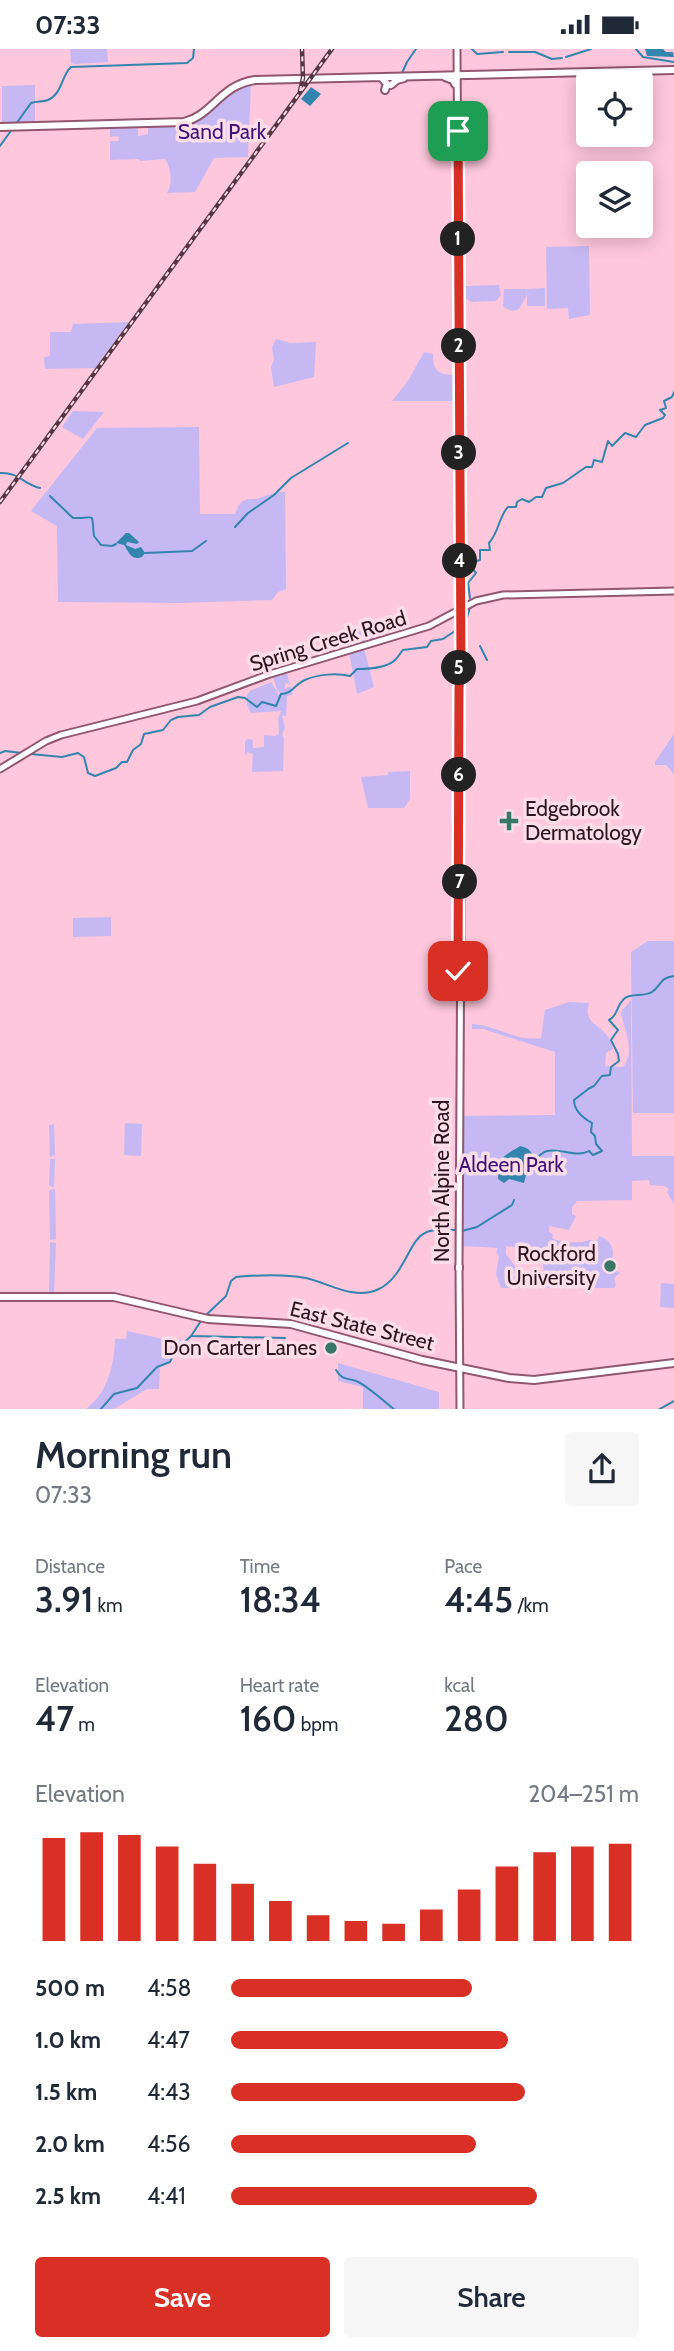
<!DOCTYPE html>
<meta charset="utf-8">
<style>
body{margin:0;font-family:Cabin,sans-serif;background:#f6f6f7;color:#1f2937;height:100vh;display:flex;flex-direction:column;font-size:26px;white-space:nowrap}
*{box-sizing:border-box;margin:0}
p{font-size:23px;color:#747a83}
.icon{flex:none;width:38px;height:38px;fill:none;stroke:currentColor;stroke-width:2;stroke-linecap:round;stroke-linejoin:round}
.map{position:relative;height:1360px;overflow:hidden}
.side{display:flex;flex-direction:column;background:#fff;flex:1}
.side>*{flex:none}
.buttons{position:absolute;left:576px;top:21px;display:grid;gap:14px}
.buttons a{display:grid;place-items:center;width:77px;height:77px;border-radius:7px;background:#fff;box-shadow:0 4px 18px #0003;font-size:35px}
.pin{position:absolute;display:grid;place-items:center;width:60px;height:60px;color:#fff;margin:-30px;border-radius:14px;box-shadow:0 4px 10px #0006}
.km{position:absolute;width:35px;height:35px;margin:-18px;border-radius:50%;background:#222;color:#fff;font-size:19px;line-height:35px;text-align:center}
.round{display:grid;place-items:center;flex:none;width:74px;height:74px;border-radius:7px;background:#f6f6f7}
.overview{display:flex;align-items:center;justify-content:space-between;height:119px;padding:0 35px}
h1{font-size:38px;font-weight:600;line-height:52px}
.figures{display:grid;grid-template-columns:repeat(3,1fr);gap:10px;height:119px;padding:7px 35px}
.figures div{display:grid;align-content:center}
.figures b{font-size:35px;font-weight:600}
.figures small{font-size:19px;font-weight:400}
.figures p{font-size:19px}
.chart{height:196px;padding:14px 35px}
.chart p{display:flex;justify-content:space-between}
.chart svg{width:100%;height:126px;margin-top:7px;stroke:#d93025;stroke-width:6}
.cta{display:flex;gap:14px;margin-top:auto;padding:14px 35px}
.cta a{flex:1;height:80px;border-radius:7px;background:#d93025;color:#fff;font-size:28px;font-weight:600;line-height:80px;text-align:center}
.cta a+a{background:#f6f6f7;color:#1f2937}
ul{padding:0 35px;list-style:none;font-size:23px}
li{display:grid;grid-template-columns:112px 84px 1fr;align-items:center;height:52px}
li i{height:18px;border-radius:9px;background:#d93025}
.status{display:flex;justify-content:space-between;align-items:center;height:49px;padding:0 35px;background:#fff;direction:ltr}
.status svg{height:19px;fill:currentColor}
.map>svg:first-child{display:block}
</style>
<div class="status"><b>07:33</b><svg viewBox="0 0 49 12"><path d="M0 12V9h3v3zM5 12V6h3v6zM10 12V3h3v9zM15 12V0h3v12zM26 1h20v11H26zM47 4h2v5h-2z"/></svg></div>
<div class="map">
<svg width="674" height="1361" viewBox="0 0 674 1361">
<rect width="100%" height="100%" fill="#fec7db"/>
<path fill="#c5b8f3" d="M70 0H107L108 13 75 15 71 14Z
M251 34 248 108 214 109 195 143 167 144C173 135 171 118 165 110L140 112 139 110 110 111V92H119L118 87 110 88V78L138 77V87L148 85V77L187 75 235 39Z
M35 36V77L2 78V37Z
M589 197 590 266 569 270 568 259 547 260 546 198Z
M499 236 501 246 496 252 471 253 464 248 465 237Z
M545 239V257H527V246L519 260 512 262 503 258 504 240H526L527 243V240Z
M129 273 95 319 45 320 44 308 50 307V283H71L73 275Z
M276 290 291 294 316 293 314 328 274 338 271 318 274 311 272 298Z
M424 303 433 305C433 322 438 326 455 326V352H392L408 332Z
M73 362 104 363 83 390 62 378Z
M199 378 200 465H235C244 443 247 454 263 448 271 445 274 443 285 443L286 540 278 543 272 551 180 554 58 553 57 477 31 462 97 379Z
M351 579H373V592L351 599Z
M364 599 374 638 357 645 349 603Z
M287 624 290 636 285 633V640L290 637 293 645 287 647 286 667H282L285 678 282 686 284 689 283 722 252 723 253 705 247 703 245 707V692L248 690 253 691V699L264 698V686L275 687 279 685 278 670 281 662 251 664 247 656V646L250 642 271 633 279 646 280 644 277 641 273 628 279 626 281 628V626Z
M674 685V725L666 716H655V713Z
M410 722V750L404 759H368L361 728 388 726V723Z
M111 868V887L73 888V869Z
M648 892H674V1064H633L631 903Z
M631 951 632 1107H674V1155L667 1143 669 1140 664 1137 650 1136 649 1131 632 1132V1151L577 1152 572 1158V1165L576 1167 569 1181 549 1177V1183L553 1185 552 1189C559 1193 571 1194 580 1193 587 1193 589 1189 597 1192L599 1187C614 1192 617 1205 608 1217L620 1224 614 1229 616 1236 614 1239H544L543 1212 536 1210 533 1206 516 1202 515 1198 506 1197V1205L517 1220V1223L512 1226 519 1227 523 1239H501L496 1225 499 1207 496 1203 498 1199 463 1197 462 1067 555 1066V1003L483 980H472V975C495 976 518 993 541 989L545 961 569 953 589 954C583 975 599 974 608 988 611 992 612 996 613 1000L606 1004 605 1017 623 1018C636 1002 624 981 621 963Z
M125 1074 142 1075 141 1107 124 1106Z
M54 1075 55 1106 50 1108 49 1076Z
M50 1110H55L54 1138 49 1137Z
M55 1140 56 1190 50 1191 49 1141Z
M50 1193 56 1194 54 1245 49 1244Z
M661 1234 674 1235V1259L660 1258Z
M127 1282 168 1291 172 1288 183 1292 168 1313 160 1317 159 1340H147L114 1360H86C108 1343 114 1317 115 1290H126Z
M338 1314 439 1343V1360H363V1338L338 1332Z"/>
<path fill="#3385ae" d="M645 0H663L666 3H673L674 8 647 7Z
M311 38 321 45 310 57 301 50Z
M126 484H129L139 493 137 495 127 493 126 496 135 500 141 498 145 504 142 508C131 512 129 503 124 496L116 494Z
M520 1097C530 1099 533 1104 535 1113L526 1126 524 1134 509 1130 504 1134 498 1130C501 1104 502 1109 520 1097Z"/>
<g fill="none" stroke-linecap="round" stroke-linejoin="round">
<path stroke="#3385ae" stroke-width="2" d="M472 0 477 5 503 3
M636 0 643 8 674 13
M509 3H535L552 10 562 9
M566 8 591 0
M402 24 407 13 416 0
M16 75 31 54C37 52 43 53 48 51 63 44 61 27 71 18L187 14 193 9 194 0
M0 97 13 79
M0 424C19 423 23 435 40 439
M50 447 73 469C97 470 91 461 94 487L101 496 112 497 116 495
M235 478 248 464 274 446 291 429 348 394
M145 504 192 502 206 492
M470 549 468 534 476 524 471 518V514L480 511V501H490L489 494C499 483 499 467 508 458H516L517 453 522 450 529 453 536 448H542L546 439 563 434 586 418H592L594 411 602 413 608 392 612 397 625 384 636 388 645 376 663 369 665 366 660 361 666 359 664 352 672 348 674 343
M463 580 470 559
M480 597 487 611
M0 704 5 702 22 704
M31 705 62 708 78 704 84 708 88 724 95 727 116 719 122 713H127L133 701 141 695 144 685 163 681 171 671 178 668 199 666 210 658 238 648 245 649 257 658 262 653 276 657 281 645C292 645 295 635 305 631 318 625 337 624 350 627L357 620C367 620 388 619 396 610 399 607 400 604 403 601L427 598 431 592 443 590 455 582
M602 1027 610 1026 611 1018 619 1012 618 1005 611 991 618 981 609 971C618 967 616 956 625 949 632 944 644 948 652 943 662 936 659 929 674 927
M588 1040 594 1037 601 1028
M533 1112C537 1109 542 1103 547 1102 561 1099 577 1109 589 1102L593 1106 602 1102 596 1095 595 1087 591 1083 592 1074C583 1069 574 1062 574 1051L587 1041
M462 1182 477 1178 512 1156 514 1151
M204 1268 226 1247 231 1232 236 1228C258 1226 284 1225 306 1229 329 1234 354 1252 379 1240 404 1228 409 1191 425 1184 433 1179 447 1181 457 1181
M192 1287 285 1289
M336 1321C342 1331 347 1329 356 1332 364 1334 386 1354 395 1361
M100 1361 114 1345 137 1339 157 1318 170 1313 175 1302 191 1287 201 1272
M658 1361 674 1352"/>
<g stroke="#92566e" stroke-width="9">
<path id="secondary" d="M457 0 461 609 459 640 461 856 459 1218
M0 720 46 692 61 686 197 652 270 625 429 577 476 552 503 546 674 542
M459 1219 460 1361"/>
</g>
<g stroke="#92566e" stroke-width="10">
<path id="primary" d="M445 28 453 31 455 35
M382 29 387 35 385 41
M391 36 397 31 404 29
M0 78 184 73C213 66 220 36 255 31L674 21
M459 1218V1219
M0 1248H114L208 1270 291 1275 422 1311 509 1329 534 1331 674 1314"/>
</g>
<use href="#secondary" stroke="#fff" stroke-width="5"/>
<use href="#primary" stroke="#fff" stroke-width="6"/>
<g stroke="#553743" stroke-width="4.5">
<path id="rail" d="M300 42 303 29 302 0
M0 453 332 0"/>
</g>
<use href="#rail" stroke="#fadde7" stroke-width="2" stroke-dasharray="5" stroke-linecap="butt"/>
</g>
<g fill="none" stroke-linecap="round" stroke-linejoin="round">
<g stroke="#fff" stroke-width="14">
<path id="route" d="M458 82 461 609 459 640 458 922"/>
</g>
<use href="#route" stroke="#d93025" stroke-width="9"/>
</g>
<g fill="#367766" stroke="#fadde7" stroke-width="2.5">
<path d="M505.5 761.5h7v7h7v7h-7v7h-7v-7h-7v-7h7z"/>
<circle cx="610" cy="1217" r="7"/>
<circle cx="331" cy="1299" r="7"/>
</g>
<g text-anchor="middle" stroke-width="7" stroke-linejoin="round" paint-order="stroke">
<g font-size="21" fill="#3e147b" stroke="#fadde7">
<text x="222" y="90">Sand Park</text>
<text x="511" y="1123">Aldeen Park</text>
</g>
<g font-size="21" fill="#2d151f" stroke="#fadde7">
<text transform="translate(328 592) rotate(-17)" y="7">Spring Creek Road</text>
<text transform="translate(442 1132) rotate(-90)" y="7">North Alpine Road</text>
<text transform="translate(362 1277) rotate(14)" y="7">East State Street</text>
</g>
<g font-size="21" fill="#2d151f" stroke="#fadde7" text-anchor="end">
<text x="525" y="767" text-anchor="start">Edgebrook<tspan x="525" dy="24">Dermatology</tspan></text>
<text x="596" y="1212">Rockford<tspan x="596" dy="24">University</tspan></text>
<text x="317" y="1306">Don Carter Lanes</text>
</g>
</g>
</svg>
<div class="buttons">
<a><svg class="icon" aria-label="locate" viewBox="0 0 24 24"><circle cx="12" cy="12" r="6"/><path d="M12 2v4M12 18v4M2 12h4M18 12h4"/></svg></a>
<a><svg class="icon" aria-label="layers" viewBox="0 0 24 24"><path d="M12 4l9 5-9 5-9-5zM3 14l9 5 9-5"/></svg></a>
</div>
<div class="pin" style="left:458px;top:82px;background:#1e9e55"><svg class="icon" aria-label="arrive" viewBox="0 0 24 24"><path d="M6 21V4h12l-3 4 3 4H6"/></svg></div>
<div class="pin" style="left:458px;top:922px;background:#d93025"><svg class="icon" aria-label="check" viewBox="0 0 24 24"><path d="M5 12l5 5 9-10"/></svg></div>
<b class="km" style="left:458px;top:190px">1</b>
<b class="km" style="left:459px;top:297px">2</b>
<b class="km" style="left:459px;top:404px">3</b>
<b class="km" style="left:460px;top:512px">4</b>
<b class="km" style="left:459px;top:619px">5</b>
<b class="km" style="left:459px;top:726px">6</b>
<b class="km" style="left:460px;top:833px">7</b>
</div>
<section class="side">
<div class="overview"><div><h1>Morning run</h1><p>07:33</p></div><a class="round"><svg class="icon" aria-label="share" viewBox="0 0 24 24"><path d="M12 15V3M7 8l5-5 5 5M5 13v7h14v-7"/></svg></a></div>
<div class="figures">
<div><p>Distance</p><b>3.91<small> km</small></b></div>
<div><p>Time</p><b>18:34</b></div>
<div><p>Pace</p><b>4:45<small> /km</small></b></div>
</div>
<div class="figures">
<div><p>Elevation</p><b>47<small> m</small></b></div>
<div><p>Heart rate</p><b>160<small> bpm</small></b></div>
<div><p>kcal</p><b>280</b></div>
</div>
<div class="chart"><p><span>Elevation</span>204–251 m</p>
<svg viewBox="0 0 160 44" preserveAspectRatio="none"><path d="M5 44V8M15 44V6M25 44V7M35 44V11M45 44V17M55 44V24M65 44V30M75 44V35M85 44V37M95 44V38M105 44V33M115 44V26M125 44V18M135 44V13M145 44V11M155 44V10"/></svg>
</div>
<ul>
<li><b>500 m</b>4:58<i style="width:59%"></i></li>
<li><b>1.0 km</b>4:47<i style="width:68%"></i></li>
<li><b>1.5 km</b>4:43<i style="width:72%"></i></li>
<li><b>2.0 km</b>4:56<i style="width:60%"></i></li>
<li><b>2.5 km</b>4:41<i style="width:75%"></i></li>
</ul>
<div class="cta"><a>Save</a><a>Share</a></div>
</section>
